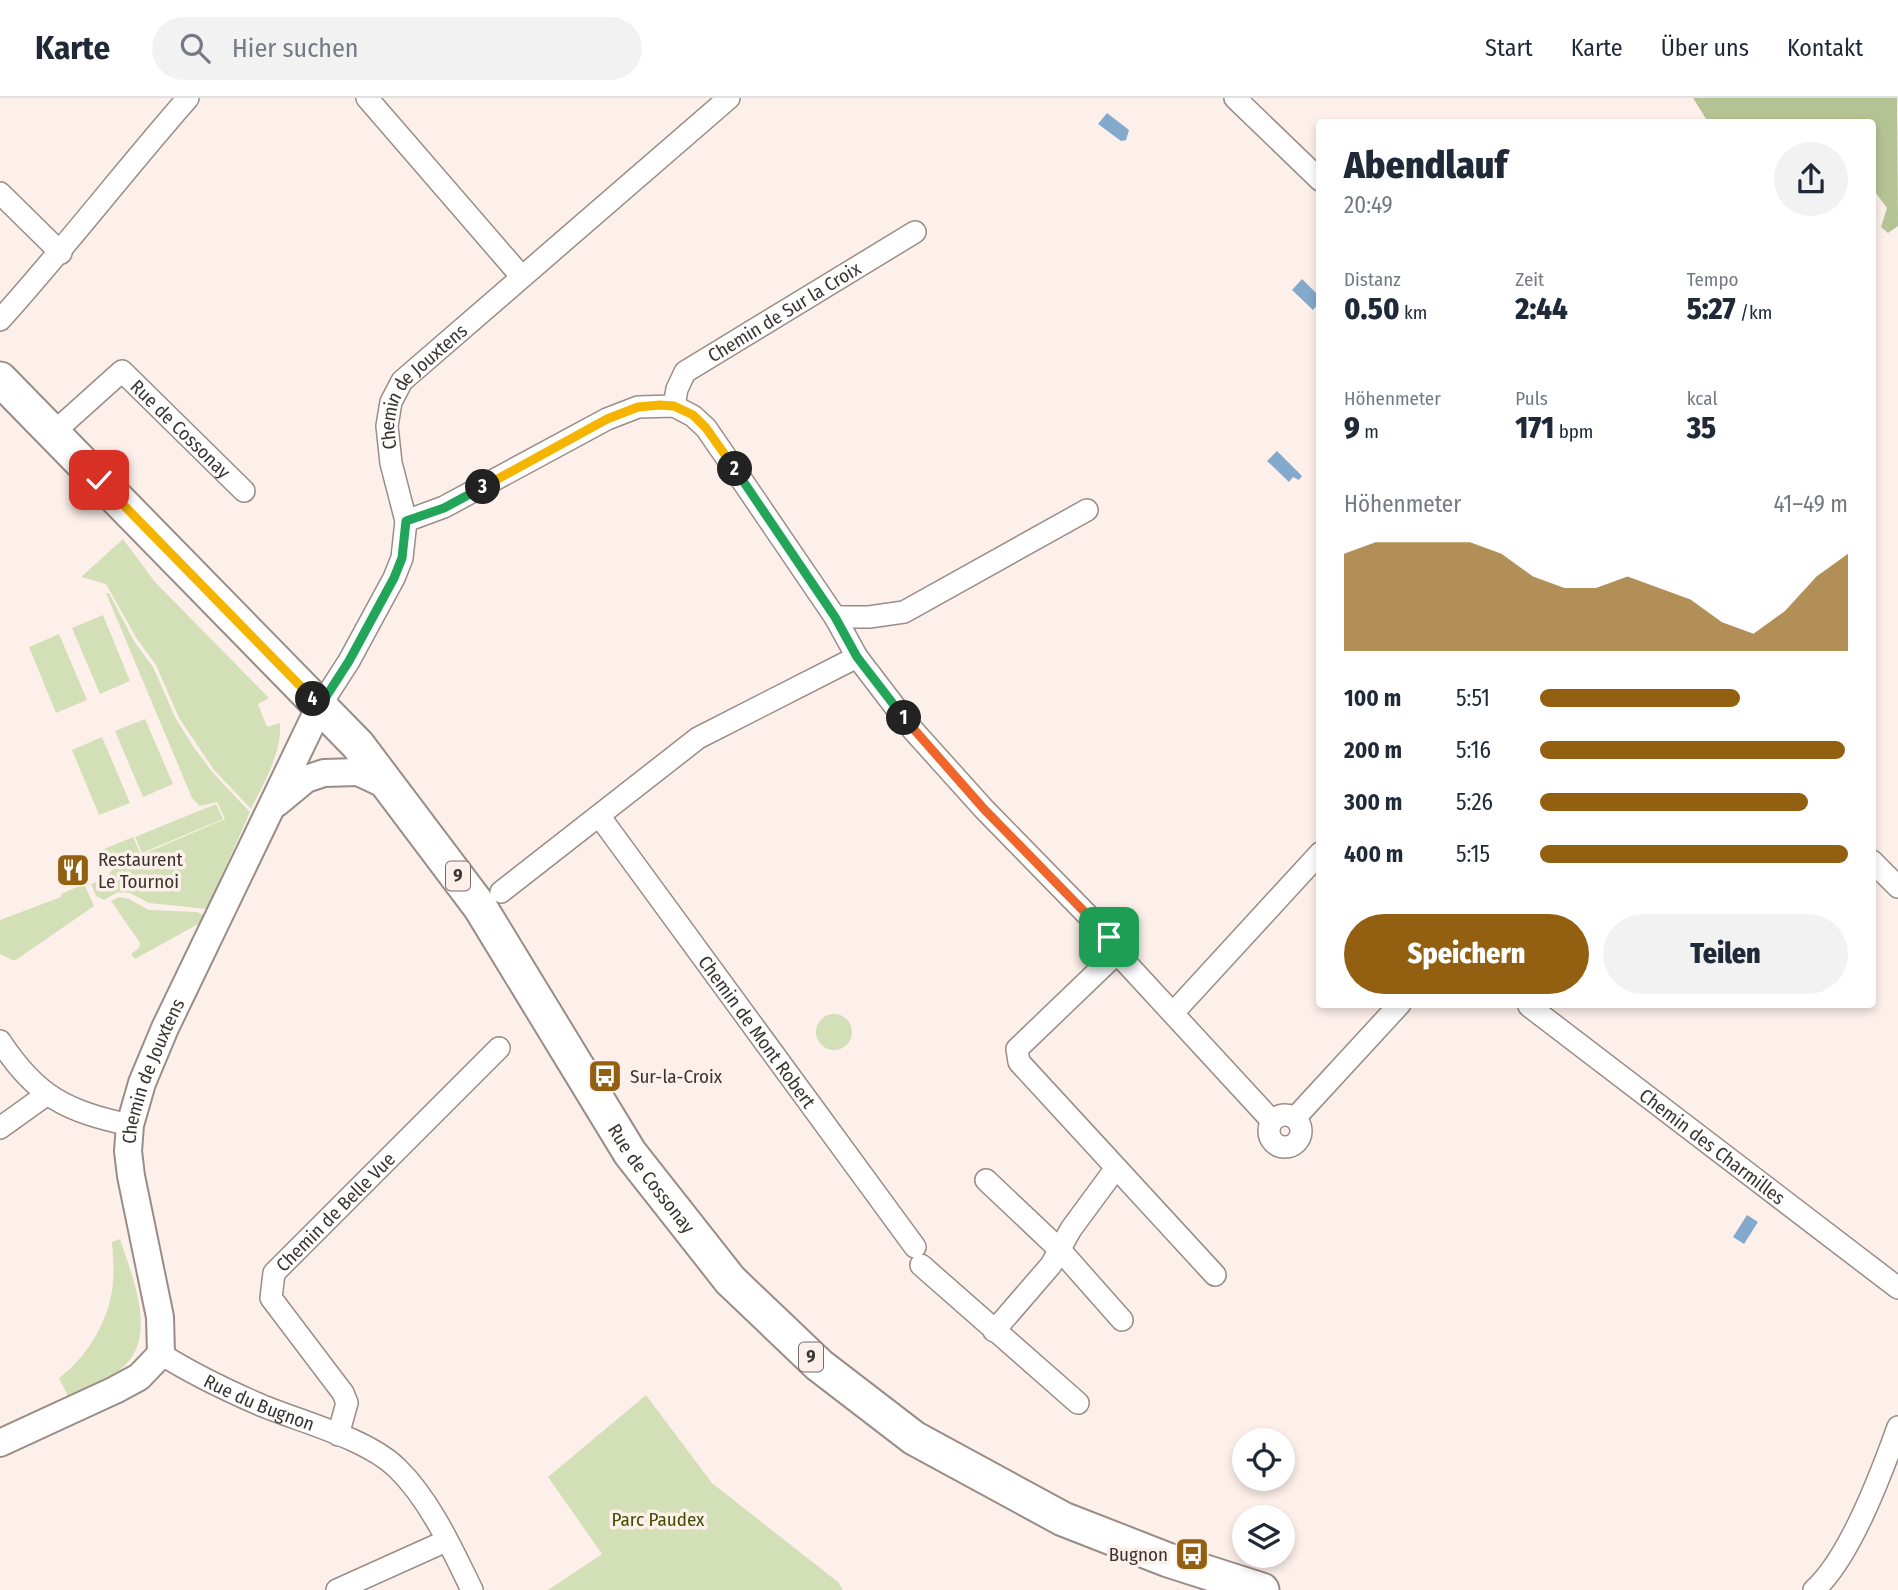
<!DOCTYPE html>
<html lang="de">
<meta charset="utf-8">
<style>
body{margin:0;font-family:"Fira Sans Condensed",sans-serif;background:#f2f2f3;color:#1f2937;height:100vh;display:flex;flex-direction:column;font-size:26px;white-space:nowrap}
*{box-sizing:border-box;margin:0}
p{font-size:23px;color:#747a83}
.icon{flex:none;width:38px;height:38px;fill:none;stroke:currentColor;stroke-width:2;stroke-linecap:round;stroke-linejoin:round}
.map{position:relative;flex:1;overflow:hidden}
.panel{position:absolute;left:1316px;top:21px;width:560px;height:889px;display:flex;flex-direction:column;background:#fff;border-radius:7px;box-shadow:0 4px 10px #0003}
.panel>*{flex:none}
.controls{position:absolute;left:1232px;top:1330px;display:grid;gap:14px}
.controls a{display:grid;place-items:center;width:63px;height:63px;border-radius:50%;background:#fff;box-shadow:0 4px 10px #0003;font-size:35px}
.pin{position:absolute;display:grid;place-items:center;width:60px;height:60px;color:#fff;margin:-30px;border-radius:14px;box-shadow:0 4px 10px #0006}
.km{position:absolute;width:35px;height:35px;margin:-18px;border-radius:50%;background:#222;color:#fff;font-size:19px;line-height:35px;text-align:center}
.round{display:grid;place-items:center;flex:none;width:74px;height:74px;border-radius:37px;background:#f2f2f3}
.overview{display:flex;align-items:center;justify-content:space-between;height:119px;padding:0 28px}
h1{font-size:38px;font-weight:800;line-height:52px}
.figures{display:grid;grid-template-columns:repeat(3,1fr);gap:10px;height:119px;padding:7px 28px}
.figures div{display:grid;align-content:center}
.figures b{font-size:30px;font-weight:800}
.figures small{font-size:19px;font-weight:400}
.figures p{font-size:19px}
.chart{height:196px;padding:14px 28px}
.chart p{display:flex;justify-content:space-between}
.chart svg{width:100%;height:126px;margin-top:7px;fill:#926010;opacity:.7}
.primary-button{display:flex;gap:14px;margin-top:auto;padding:14px 28px}
.primary-button a{flex:1;height:80px;border-radius:42px;background:#926010;color:#fff;font-size:28px;font-weight:800;line-height:80px;text-align:center}
.primary-button a+a{background:#f2f2f3;color:#1f2937}
ul{padding:0 28px;list-style:none;font-size:23px}
li{display:grid;grid-template-columns:112px 84px 1fr;align-items:center;height:52px}
li i{height:18px;border-radius:9px;background:#926010}
header{display:flex;align-items:center;gap:42px;box-sizing:border-box;height:98px;padding:0 35px;background:#fff;border-bottom:2px solid #e0e1e3}
header strong{font-size:33px}
nav{display:flex;gap:38px;margin-inline-start:auto;font-size:24px}
.search{width:490px;height:63px;background:#f2f2f3;display:flex;align-items:center;gap:18px;box-sizing:border-box;padding:0 24px;border-radius:38px;color:#747a83;font-size:26px}
.map>svg:first-child{display:block}
</style>
<header>
<strong>Karte</strong>
<div class="search"><svg class="icon" aria-label="search" viewBox="0 0 24 24"><circle cx="10" cy="10" r="6"/><path d="M15 15l6 6"/></svg>Hier suchen</div>
<nav><a>Start</a><a>Karte</a><a>Über uns</a><a>Kontakt</a></nav>
</header>
<div class="map">
<svg width="1898" height="1492" viewBox="0 0 1898 1492">
<rect width="100%" height="100%" fill="#fdf0eb"/>
<path fill="#d3e0b7" d="M123 441 155 484 269 600 258 606 267 629 280 625C282 656 264 684 251 711L214 672 179 620 156 567 137 541 106 486 81 479Z
M106 495H109L134 543 153 569 176 621 193 648 213 675 250 714 207 811 149 805 130 795 118 794 104 802 96 798 91 786 107 780 113 770 109 762 104 765 100 754 102 752 133 739 141 757 225 721 217 704 200 708 192 700Z
M103 517 130 583 100 596 72 530Z
M59 536 87 602 56 615 29 549Z
M145 621 173 686 143 699 115 633Z
M102 639 130 705 99 717 72 652Z
M216 706 223 721 142 755 135 739Z
M84 786 94 808 16 862H12L0 856V822L61 799V796Z
M119 799 129 801 149 812 197 814 204 817 200 825 135 861 131 856 139 850 140 845 111 803Z
M816 934a18 18 0 1 1 36 0a18 18 0 1 1-36 0Z
M120 1141C132 1178 159 1240 122 1270 106 1283 86 1290 68 1298L59 1280C88 1259 111 1219 113 1183 114 1170 113 1157 112 1144Z
M646 1297 712 1385 838 1484 843 1492H548L602 1456 548 1379Z"/>
<path fill="#b5c394" d="M1693 0H1897L1898 128 1888 135 1881 129 1887 110 1873 91 1872 24H1708Z"/>
<path fill="#83aacd" d="M1107 15 1129 32 1126 42 1121 43 1098 26Z
M1302 181 1319 198V205L1313 212 1292 192Z
M1277 353 1302 378 1299 382 1293 379 1289 384 1267 363Z
M1747 1117 1758 1124 1744 1146 1733 1139Z"/>
<g fill="none" stroke-linecap="round" stroke-linejoin="round">
<g stroke="#9a8c86" stroke-width="24">
<g id="minor">
<path d="M367 0 521 178"/>
<path d="M1235 0 1320 82"/>
<path d="M0 95 61 155"/>
<path d="M0 222C65 150 124 73 188 0"/>
<path id="s1" d="M674 308 677 291 685 274 915 134"/>
<path id="s2" d="M53 335 122 273 244 393"/>
<path d="M406 423 444 409 607 321 638 309 674 308 693 318 706 330 739 378 835 519 857 559 912 631 984 711 1109 839 1117 855 1272 1023"/>
<path d="M835 519H869L904 514 1087 412"/>
<path id="s3" d="M320 608 349 563 394 480 402 460 406 423 391 365 387 328 391 304 402 283 729 0"/>
<path id="s4" d="M600 719 915 1149"/>
<path d="M1872 763 1898 789"/>
<path d="M501 794 698 640 857 559"/>
<path d="M1117 855 1017 951 1019 964 1215 1177"/>
<path id="s5" d="M1529 908 1898 1190"/>
<path d="M1173 915 1320 755"/>
<path d="M0 943C37 999 66 1013 130 1027"/>
<circle cx="1285" cy="1033" r="16"/>
<path d="M1295 1020 1400 906"/>
<path d="M0 1030 46 997"/>
<path d="M986 1082 1060 1152 1122 1222"/>
<path d="M921 1167 1078 1305"/>
<path d="M994 1233 1051 1167 1071 1131 1116 1070"/>
<path id="s6" d="M161 1256C191 1275 224 1291 256 1305 297 1323 365 1339 397 1370 430 1402 452 1451 472 1492"/>
<path id="s7" d="M338 1337 347 1305 343 1295 271 1200 274 1175 499 950"/>
<path d="M337 1492 446 1443"/>
<path d="M1814 1492C1850 1460 1882 1374 1898 1329"/>
</g>
</g>
<g stroke="#9a8c86" stroke-width="30">
<g id="tertiary">
<path d="M277 705 306 681 324 675 358 674 390 689"/>
<path id="s8" d="M0 1345 115 1292 139 1279 161 1256 160 1219 131 1078 128 1053 130 1027 142 985 165 930 320 608"/>
</g>
</g>
<g stroke="#9a8c86" stroke-width="37">
<g id="primary">
<path id="s9" d="M0 281 358 647 480 809 630 1055 730 1182 819 1267 914 1340 1063 1421 1168 1462 1262 1492"/>
</g>
</g>
<use href="#minor" stroke="#fff" stroke-width="21"/>
<use href="#tertiary" stroke="#fff" stroke-width="26"/>
<use href="#primary" stroke="#fff" stroke-width="33"/>
</g>
<g fill="none" stroke-linecap="round" stroke-linejoin="round">
<g stroke="#fff" stroke-width="14">
<path id="split-1" d="M904 620 984 711 1109 839"/>
</g>
<g stroke="#fff" stroke-width="14">
<path id="split-2" d="M735 371 835 519 857 559 904 620"/>
</g>
<g stroke="#fff" stroke-width="14">
<path id="split-3" d="M483 389 607 321 638 309 660 307 674 308 693 317 706 330 735 371"/>
</g>
<g stroke="#fff" stroke-width="14">
<path id="split-4" d="M313 601 320 608 349 563 394 480 402 460 406 423 444 410 483 389"/>
</g>
<g stroke="#fff" stroke-width="14">
<path id="split-5" d="M99 382 313 601"/>
</g>
<use href="#split-1" stroke="#f0652b" stroke-width="9"/>
<use href="#split-2" stroke="#22a559" stroke-width="9"/>
<use href="#split-3" stroke="#f5b400" stroke-width="9"/>
<use href="#split-4" stroke="#22a559" stroke-width="9"/>
<use href="#split-5" stroke="#f5b400" stroke-width="9"/>
</g>
<defs>
<g id="restaurant-square" transform="scale(1.75)"><rect x="-9" y="-9" width="18" height="18" rx="4" fill="#926010" stroke="#fdf0eb"/><path d="M-5-6h1v4h1v-4h1v4h1v-4h1v5L-1.5 .5V6h-2V.5L-5-1ZM5-6V6H3V1.5H1.5Q1.5-4 5-6Z" fill="#fff"/></g>
<g id="bus-square" transform="scale(1.75)"><rect x="-9" y="-9" width="18" height="18" rx="4" fill="#926010" stroke="#fdf0eb"/><path d="M-5-6H5V4H4V6H2V4H-2V6H-4V4H-5ZM-3.5-4V0h7V-4ZM-3.5 1.2v1.5H-2V1.2ZM2 1.2v1.5H3.5V1.2Z" fill="#fff"/></g>
</defs>
<g fill-rule="evenodd">
<use href="#restaurant-square" x="73" y="772"/>
<use href="#bus-square" x="605" y="978"/>
<use href="#bus-square" x="1192" y="1456"/>
</g>
<g text-anchor="middle" stroke-width="7" stroke-linejoin="round" paint-order="stroke">
<g fill="#fdf0eb" stroke="#756d6a" stroke-width="2">
<rect x="446" y="763.5" width="24" height="29" rx="5"/>
<rect x="799" y="1244.5" width="24" height="29" rx="5"/>
</g>
<g font-size="18" font-weight="bold" fill="#3b3532">
<text x="458" y="784">9</text>
<text x="811" y="1265">9</text>
</g>
<g font-size="19" fill="#3b3532" stroke="#fdf0eb">
<text dy="7" stroke="none"><textPath href="#s1" startOffset="152">Chemin de Sur la Croix</textPath></text>
<text dy="7" stroke="none"><textPath href="#s3" startOffset="357">Chemin de Jouxtens</textPath></text>
<text dy="7" stroke="none"><textPath href="#s2" startOffset="175">Rue de Cossonay</textPath></text>
<text dy="7" stroke="none"><textPath href="#s4" startOffset="266">Chemin de Mont Robert</textPath></text>
<text dy="7" stroke="none"><textPath href="#s8" startOffset="476">Chemin de Jouxtens</textPath></text>
<text dy="7" stroke="none"><textPath href="#s5" startOffset="231">Chemin des Charmilles</textPath></text>
<text dy="7" stroke="none"><textPath href="#s9" startOffset="1036">Rue de Cossonay</textPath></text>
<text dy="7" stroke="none"><textPath href="#s7" startOffset="275">Chemin de Belle Vue</textPath></text>
<text dy="7" stroke="none"><textPath href="#s6" startOffset="110">Rue du Bugnon</textPath></text>
</g>
<g font-size="19" fill="#3b3532" stroke="#fdf0eb" text-anchor="start">
<text x="98" y="768">Restaurent<tspan x="98" dy="22">Le Tournoi</tspan></text>
<text x="630" y="985">Sur-la-Croix</text>
<text x="1168" y="1463" text-anchor="end">Bugnon</text>
</g>
<g font-size="19" fill="#404f01" stroke="#fdf0eb">
<text x="658" y="1428">Parc Paudex</text>
</g>
</g>
</svg>
<div class="controls">
<a><svg class="icon" aria-label="locate" viewBox="0 0 24 24"><circle cx="12" cy="12" r="6"/><path d="M12 2v4M12 18v4M2 12h4M18 12h4"/></svg></a>
<a><svg class="icon" aria-label="layers" viewBox="0 0 24 24"><path d="M12 4l9 5-9 5-9-5zM3 14l9 5 9-5"/></svg></a>
</div>
<div class="pin" style="left:1109px;top:839px;background:#1e9e55"><svg class="icon" aria-label="arrive" viewBox="0 0 24 24"><path d="M6 21V4h12l-3 4 3 4H6"/></svg></div>
<div class="pin" style="left:99px;top:382px;background:#d93025"><svg class="icon" aria-label="check" viewBox="0 0 24 24"><path d="M5 12l5 5 9-10"/></svg></div>
<b class="km" style="left:904px;top:620px">1</b>
<b class="km" style="left:735px;top:371px">2</b>
<b class="km" style="left:483px;top:389px">3</b>
<b class="km" style="left:313px;top:601px">4</b>
<section class="panel">
<div class="overview"><div><h1>Abendlauf</h1><p>20:49</p></div><a class="round"><svg class="icon" aria-label="share" viewBox="0 0 24 24"><path d="M12 15V3M7 8l5-5 5 5M5 13v7h14v-7"/></svg></a></div>
<div class="figures">
<div><p>Distanz</p><b>0.50<small> km</small></b></div>
<div><p>Zeit</p><b>2:44</b></div>
<div><p>Tempo</p><b>5:27<small> /km</small></b></div>
</div>
<div class="figures">
<div><p>Höhenmeter</p><b>9<small> m</small></b></div>
<div><p>Puls</p><b>171<small> bpm</small></b></div>
<div><p>kcal</p><b>35</b></div>
</div>
<div class="chart"><p><span>Höhenmeter</span>41–49 m</p>
<svg viewBox="0 0 160 44" preserveAspectRatio="none"><path d="M0 44V10L10 6L20 6L30 6L40 6L50 10L60 18L70 22L80 22L90 18L100 22L110 26L120 34L130 38L140 30L150 18L160 10V44z"/></svg>
</div>
<ul>
<li><b>100 m</b>5:51<i style="width:65%"></i></li>
<li><b>200 m</b>5:16<i style="width:99%"></i></li>
<li><b>300 m</b>5:26<i style="width:87%"></i></li>
<li><b>400 m</b>5:15<i style="width:100%"></i></li>
</ul>
<div class="primary-button"><a>Speichern</a><a>Teilen</a></div>
</section>
</div>
